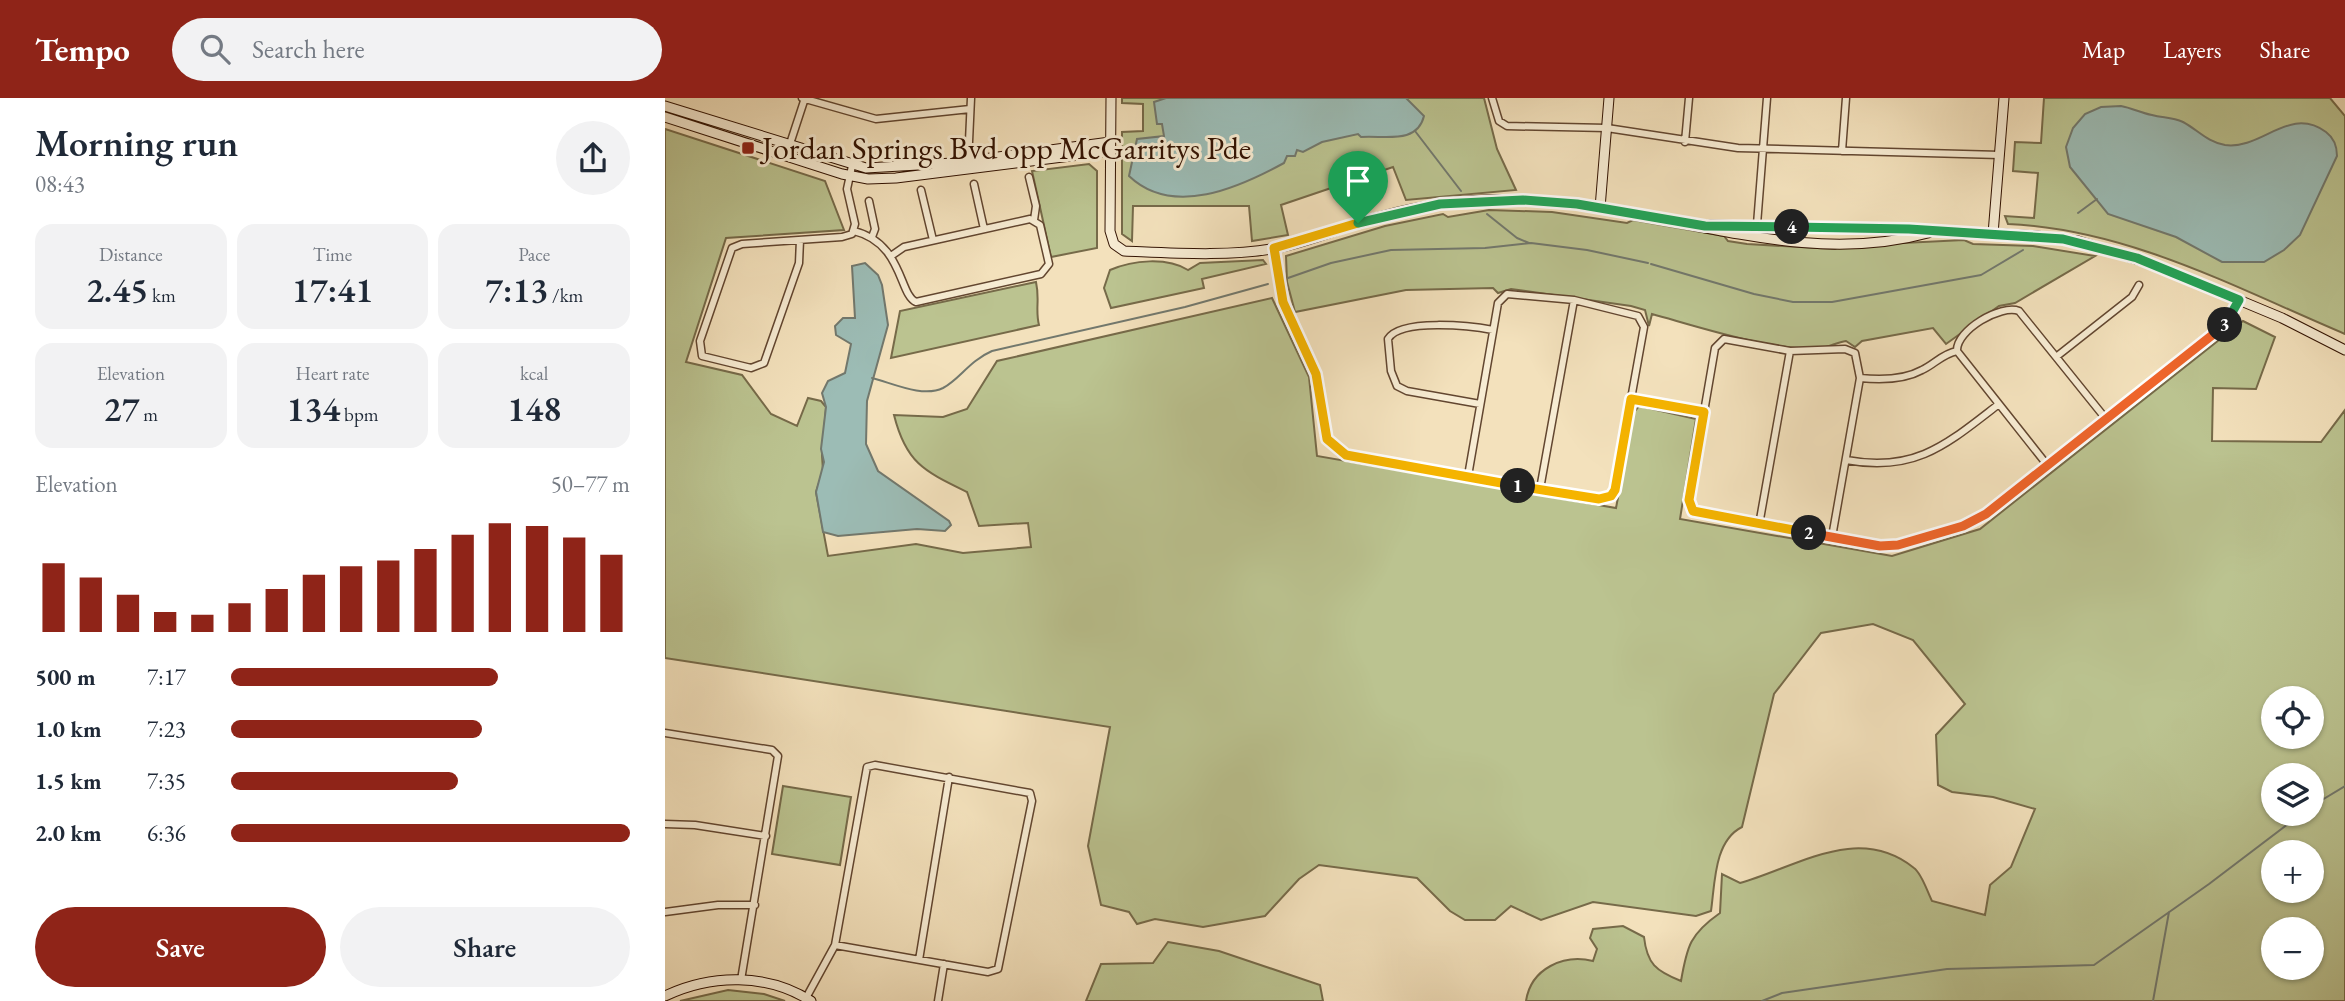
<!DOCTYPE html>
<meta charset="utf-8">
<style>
body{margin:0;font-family:"EB Garamond",serif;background:#f2f2f3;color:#1f2937;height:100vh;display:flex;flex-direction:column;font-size:26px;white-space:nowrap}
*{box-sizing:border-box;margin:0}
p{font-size:23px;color:#747a83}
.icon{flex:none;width:38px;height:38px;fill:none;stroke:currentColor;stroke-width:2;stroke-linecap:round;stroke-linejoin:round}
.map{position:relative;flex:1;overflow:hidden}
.drawer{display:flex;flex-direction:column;background:#fff;width:665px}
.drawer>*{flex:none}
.tools{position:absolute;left:1596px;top:588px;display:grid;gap:14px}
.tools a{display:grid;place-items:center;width:63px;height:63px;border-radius:50%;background:#fff;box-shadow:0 2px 5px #0004;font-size:35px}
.pin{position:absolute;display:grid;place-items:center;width:60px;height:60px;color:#fff;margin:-72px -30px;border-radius:50% 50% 50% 0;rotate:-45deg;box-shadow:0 0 7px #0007}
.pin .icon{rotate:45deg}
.km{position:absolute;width:35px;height:35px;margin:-18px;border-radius:50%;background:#222;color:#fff;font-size:19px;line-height:35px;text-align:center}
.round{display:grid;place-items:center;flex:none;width:74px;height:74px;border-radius:37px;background:#f2f2f3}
.head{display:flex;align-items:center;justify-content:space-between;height:119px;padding:0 35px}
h1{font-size:38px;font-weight:600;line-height:52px}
.stats{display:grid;grid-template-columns:repeat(3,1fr);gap:10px;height:119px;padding:7px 35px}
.stats div{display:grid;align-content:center;border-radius:18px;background:#f2f2f3;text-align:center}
.stats b{font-size:35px;font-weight:600}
.stats small{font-size:19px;font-weight:400}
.stats p{font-size:19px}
.chart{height:196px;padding:14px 35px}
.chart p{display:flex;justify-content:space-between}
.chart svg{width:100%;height:126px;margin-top:7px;stroke:#8f2418;stroke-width:6}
.primary-button{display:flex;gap:14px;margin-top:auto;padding:14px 35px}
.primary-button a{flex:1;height:80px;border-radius:42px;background:#8f2418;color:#fff;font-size:28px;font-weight:600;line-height:80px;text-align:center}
.primary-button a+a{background:#f2f2f3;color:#1f2937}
ul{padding:0 35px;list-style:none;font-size:23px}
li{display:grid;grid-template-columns:112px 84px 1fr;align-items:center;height:52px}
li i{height:18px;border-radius:9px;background:#8f2418}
header{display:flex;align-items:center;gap:42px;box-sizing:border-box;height:98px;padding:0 35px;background:#8f2418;color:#fff}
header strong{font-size:33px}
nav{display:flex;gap:38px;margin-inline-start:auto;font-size:24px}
.search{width:490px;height:63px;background:#f2f2f3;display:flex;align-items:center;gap:18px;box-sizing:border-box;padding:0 24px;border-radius:38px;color:#747a83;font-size:26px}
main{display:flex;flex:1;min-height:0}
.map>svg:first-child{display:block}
</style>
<header>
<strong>Tempo</strong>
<div class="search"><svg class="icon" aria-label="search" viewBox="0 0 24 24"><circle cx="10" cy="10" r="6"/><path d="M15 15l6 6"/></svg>Search here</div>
<nav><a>Map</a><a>Layers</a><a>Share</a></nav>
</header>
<main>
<section class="drawer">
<div class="head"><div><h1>Morning run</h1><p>08:43</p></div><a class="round"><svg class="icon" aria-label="share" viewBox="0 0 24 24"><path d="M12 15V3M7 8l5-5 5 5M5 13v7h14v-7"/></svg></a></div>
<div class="stats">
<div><p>Distance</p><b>2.45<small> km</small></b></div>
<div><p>Time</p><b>17:41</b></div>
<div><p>Pace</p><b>7:13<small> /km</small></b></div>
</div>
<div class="stats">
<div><p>Elevation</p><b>27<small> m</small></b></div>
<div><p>Heart rate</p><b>134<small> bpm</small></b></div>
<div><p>kcal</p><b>148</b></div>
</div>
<div class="chart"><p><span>Elevation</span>50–77 m</p>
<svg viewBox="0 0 160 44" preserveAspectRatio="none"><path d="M5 44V20M15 44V25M25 44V31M35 44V37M45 44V38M55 44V34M65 44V29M75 44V24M85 44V21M95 44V19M105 44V15M115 44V10M125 44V6M135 44V7M145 44V11M155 44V17"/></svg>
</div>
<ul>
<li><b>500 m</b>7:17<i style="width:67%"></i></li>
<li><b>1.0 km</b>7:23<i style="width:63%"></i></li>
<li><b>1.5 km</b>7:35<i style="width:57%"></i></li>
<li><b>2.0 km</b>6:36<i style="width:100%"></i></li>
</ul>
<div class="primary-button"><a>Save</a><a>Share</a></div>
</section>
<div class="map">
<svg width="1680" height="903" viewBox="0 0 1680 903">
<rect width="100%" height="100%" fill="#f3e1bc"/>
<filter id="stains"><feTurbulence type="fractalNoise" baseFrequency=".00286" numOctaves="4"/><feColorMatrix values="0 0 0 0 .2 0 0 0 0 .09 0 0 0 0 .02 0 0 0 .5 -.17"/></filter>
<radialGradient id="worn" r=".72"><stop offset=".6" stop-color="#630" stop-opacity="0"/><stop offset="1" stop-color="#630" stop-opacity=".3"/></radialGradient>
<path fill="#bbc390" stroke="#766a49" stroke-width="2" fill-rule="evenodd" d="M457 0H819L832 51 851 92 741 102 728 69 616 107 623 137 587 143 584 108H468L467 143 457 136V34L478 33V6L457 5Z
M1379 0H1665L1680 18V236C1571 190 1463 131 1343 126L1340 118 1369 120 1373 75 1348 73 1350 44 1376 45Z
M0 31 160 83 179 132 61 140 21 264 77 277 106 316 132 328 143 300 156 303 161 309 157 357 158 373 151 394 163 458 251 446 298 455 366 449 363 425 314 428 302 394C259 373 241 365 229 317L278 319 302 311 332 263 607 200 644 279 652 358 951 410 969 314 974 308 1031 321 1015 421 1227 458 1315 431 1578 223 1610 239 1591 291 1548 290 1547 343 1656 344 1680 312V903H861C866 870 899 856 928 863L932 851 925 840 928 831 958 828 979 839C982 866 991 873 1016 883 1022 848 1025 836 1055 815L1057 776 1075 785C1132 769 1193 725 1249 770 1257 776 1262 793 1267 803L1320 817 1325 787 1346 769 1370 711 1328 699 1287 694 1273 687 1271 637 1300 606 1248 542 1208 526 1156 535 1109 596 1077 729C1049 743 1050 785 1046 813L1031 818 928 804 876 822 846 808 830 822H800L785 813 752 780 654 767 634 781 600 818 538 829 490 821 472 826 464 814 436 807 423 748 445 629 0 560ZM1608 600H1647V639H1608ZM1608 677H1647V716H1608ZM1608 754H1647V793H1608ZM1608 831H1647V870H1608Z
M424 66 432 73V150L386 159 367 73Z
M824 112 887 114 962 125 968 122 1059 138 1063 143 1082 146 1170 151 1176 148 1299 142 1308 146 1368 148 1430 158 1350 205 1334 208 1281 246 1268 230 1197 243 1190 249 1181 243C1174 244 1168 247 1161 249 1121 258 1028 227 987 216L984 228 980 212 966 208 846 191 833 195 828 190 741 192 630 214 622 184 621 158 720 128 778 116 783 119Z
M598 162 601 166 537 181 539 190 446 210 439 190 445 172C468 162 502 159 523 172L535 165Z
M371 184C375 202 370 211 374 227L226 260 235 213Z
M118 688 186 699 175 767 107 756Z
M503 844 554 853 655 887 658 903H421L436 866 488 865Z
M63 892 99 896 120 903H15Z"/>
<path fill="#9cbcb5" stroke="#72786d" stroke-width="2" d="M501 0H741L759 18C752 47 719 37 696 39L693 36 657 44 638 54 632 52 630 58H622L619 65C575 89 508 120 464 78L472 41 499 38 497 26H492L489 4Z
M1456 8C1467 10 1476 15 1487 17 1498 20 1507 19 1518 24 1533 32 1542 44 1560 47 1597 52 1624 7 1661 34 1669 40 1672 48 1672 58L1635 137 1619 152 1599 164H1557L1511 139 1443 116 1405 69 1401 49 1408 30 1420 16 1436 9Z
M200 165 213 177 217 187 223 227 202 303 201 346 213 373 284 423 286 427 280 433 252 431 173 438 158 434 151 394 159 364 156 351 161 309 157 295 163 283 180 275 186 246 171 237 170 228 178 220H190L187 168Z"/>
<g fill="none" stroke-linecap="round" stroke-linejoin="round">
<path stroke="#72786d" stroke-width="2" d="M750 33 796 93
M1413 115 1432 101
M822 116 852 140 864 145
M986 166 1089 196 1128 204H1167L1316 177 1358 152
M623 180 666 165 726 152 820 150 866 145 922 152 983 165
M207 280C227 285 258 300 278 290 295 281 304 263 327 253L520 209 603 186
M1647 708 1680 688
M1097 903 1117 895 1282 871 1429 867 1544 786 1636 716
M1488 903 1504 814"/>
<g stroke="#624630" stroke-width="9">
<path id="street" d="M137 0 211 21 305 11
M827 0 834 23 842 28 942 30 1073 50 1335 57
M1020 44 1024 0
M1177 53 1181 0
M121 58 140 0
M303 65 306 0
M364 79 371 108 369 122
M309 86 319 131
M256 92 268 142
M204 103 210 131 207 139
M189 133C238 145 234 197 251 204L376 176 384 166 375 127 365 121 239 149 226 158
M1091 139 1102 0
M135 142 134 165 99 265 86 270 37 258 35 243 67 150 77 146 177 139 187 136 190 126 182 91 187 68
M609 150 618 204 651 276 659 335 674 354 938 402 950 392 966 301 1039 314 1024 402 1030 415 1225 448 1298 428 1321 416 1558 229 1574 202
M1391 259 1467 199 1474 187
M1195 280C1215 282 1239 282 1257 272 1270 266 1277 256 1292 253
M815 306 742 293 732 288 726 273 723 241C735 220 807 228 828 232
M1039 314 1050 250 1059 241 1125 253 1180 251 1190 255 1195 280 1167 439
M1181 362C1251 375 1282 346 1334 306
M1383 368 1292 253C1291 232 1336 206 1354 213L1441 321
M803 378 833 205 842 196 909 202 973 218 979 229 966 301
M875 391 909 202
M1094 427 1125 253
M0 635 107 652 113 658 76 882
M0 726 30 727 101 738
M0 814 53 807H90
M254 862 284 679
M141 900 170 847 323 874 333 871 367 703 365 695 210 667 202 669 170 847
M273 903 279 866"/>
</g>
<g stroke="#321202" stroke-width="11">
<path id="secondary" d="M446 0 445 133 449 146 459 153C508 155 564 159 612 150 647 143 680 128 714 119 761 106 811 100 860 102 994 106 1129 172 1263 135
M0 8 201 70 288 65 445 44
M0 19 177 76 203 81 231 80 445 53
M935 110 944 0
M1045 127 1244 131 1372 138 1413 143 1490 167 1617 220 1680 252
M1328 136 1339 0
M0 898C46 876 102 875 146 903"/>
</g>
<use href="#street" stroke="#f7ecd3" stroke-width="6"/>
<use href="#secondary" stroke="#f7ecd3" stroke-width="9"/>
</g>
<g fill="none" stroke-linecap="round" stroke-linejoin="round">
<g stroke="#fff" stroke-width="14">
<path id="split-1" d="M693 125 609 150 618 204 651 276 662 341 681 357 853 388"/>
</g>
<g stroke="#fff" stroke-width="14">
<path id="split-2" d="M853 388 934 401 946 398 950 392 966 301 1039 314 1024 402 1028 413 1144 435"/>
</g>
<g stroke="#fff" stroke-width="14">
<path id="split-3" d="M1144 435 1215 448 1233 447 1298 428 1321 416 1560 227"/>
</g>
<g stroke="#fff" stroke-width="14">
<path id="split-4" d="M1127 129 1244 131 1398 141 1472 160 1574 202 1560 227"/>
</g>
<g stroke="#fff" stroke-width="14">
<path id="split-5" d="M693 125 775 106 858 102 912 106 1040 128 1127 129"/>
</g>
<use href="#split-1" stroke="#f5b400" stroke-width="9"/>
<use href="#split-2" stroke="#f5b400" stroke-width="9"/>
<use href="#split-3" stroke="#f0652b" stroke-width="9"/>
<use href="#split-4" stroke="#22a559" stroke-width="9"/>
<use href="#split-5" stroke="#22a559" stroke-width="9"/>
</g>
<rect fill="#8f2418" stroke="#f7ecd3" stroke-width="2.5" x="76" y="43" width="14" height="14" rx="3.5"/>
<g text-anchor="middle" stroke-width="6" stroke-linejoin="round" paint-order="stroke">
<g font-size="32" fill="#321202" stroke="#f7ecd3" text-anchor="start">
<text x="97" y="61">Jordan Springs Bvd opp McGarritys Pde</text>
</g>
</g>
<rect width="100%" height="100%" filter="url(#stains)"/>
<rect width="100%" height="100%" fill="url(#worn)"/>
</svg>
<div class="tools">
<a><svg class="icon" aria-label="locate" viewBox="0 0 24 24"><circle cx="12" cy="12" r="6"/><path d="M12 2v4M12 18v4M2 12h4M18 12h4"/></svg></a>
<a><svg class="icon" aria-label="layers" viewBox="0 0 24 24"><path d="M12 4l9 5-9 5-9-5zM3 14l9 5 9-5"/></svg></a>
<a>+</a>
<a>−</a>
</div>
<div class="pin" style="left:693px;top:125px;background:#1e9e55"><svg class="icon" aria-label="arrive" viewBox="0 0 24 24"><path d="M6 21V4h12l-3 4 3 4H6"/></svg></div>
<b class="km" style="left:853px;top:388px">1</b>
<b class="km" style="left:1144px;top:435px">2</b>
<b class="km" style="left:1560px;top:227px">3</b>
<b class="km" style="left:1127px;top:129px">4</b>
</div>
</main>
